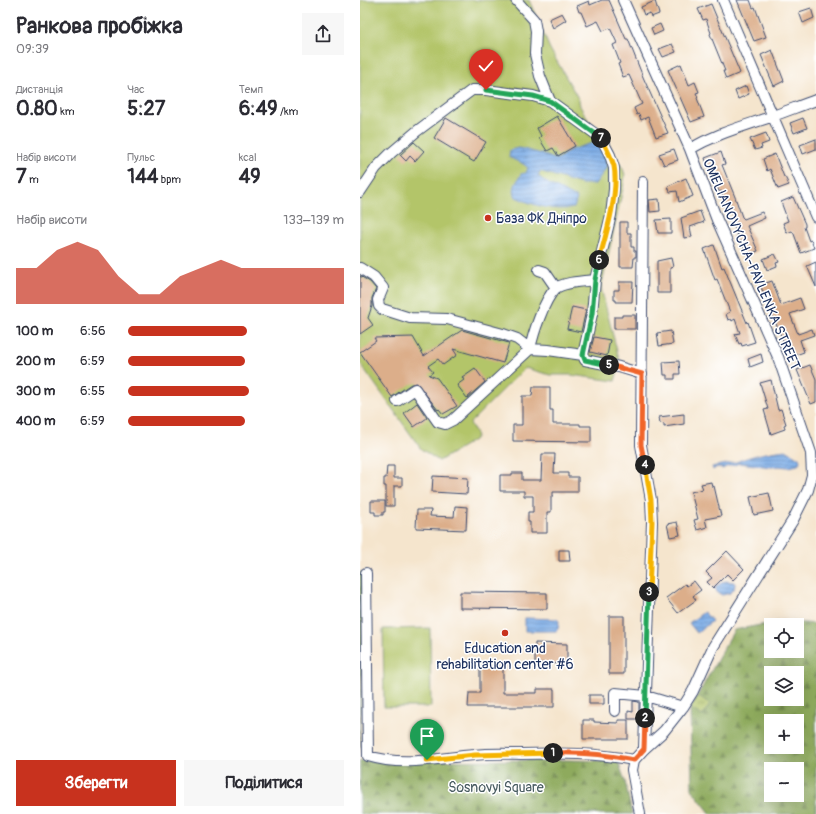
<!DOCTYPE html>
<html lang="uk">
<meta charset="utf-8">
<style>
body{margin:0;font-family:Pangolin,sans-serif;background:#f7f7f7;color:#2b2b33;height:100vh;display:flex;flex-direction:column;font-size:15px;white-space:nowrap}
*{box-sizing:border-box;margin:0}
p{font-size:13px;color:#7c7c81}
.icon{flex:none;width:22px;height:22px;fill:none;stroke:currentColor;stroke-width:2;stroke-linecap:round;stroke-linejoin:round}
.map{position:relative;flex:1;overflow:hidden}
.side{display:flex;flex-direction:column;background:#fff;width:360px}
.side>*{flex:none}
.tools{position:absolute;left:404px;top:618px;display:grid;gap:8px}
.tools a{display:grid;place-items:center;width:40px;height:40px;border-radius:0px;background:#fff;box-shadow:0 4px 16px #0002;font-size:20px}
.pin{position:absolute;display:grid;place-items:center;width:34px;height:34px;color:#fff;margin:-41px -17px;border-radius:50% 50% 50% 0;rotate:-45deg;box-shadow:0 0 4px #0007}
.pin .icon{rotate:45deg}
.km{position:absolute;width:20px;height:20px;margin:-10px;border-radius:50%;background:#222;color:#fff;font-size:11px;line-height:20px;text-align:center}
.round{display:grid;place-items:center;flex:none;width:42px;height:42px;border-radius:0px;background:#f7f7f7}
.summary{display:flex;align-items:center;justify-content:space-between;height:68px;padding:0 16px}
h1{font-size:22px;font-weight:700;line-height:30px}
.figures{display:grid;grid-template-columns:repeat(3,1fr);gap:6px;height:68px;padding:4px 16px}
.figures div{display:grid;align-content:center}
.figures b{font-size:20px;font-weight:700}
.figures small{font-size:11px;font-weight:400}
.figures p{font-size:11px}
.chart{height:112px;padding:8px 16px}
.chart p{display:flex;justify-content:space-between}
.chart svg{width:100%;height:72px;margin-top:4px;fill:#c8321e;opacity:.7}
.action{display:flex;gap:8px;margin-top:auto;padding:8px 16px}
.action a{flex:1;height:46px;border-radius:0px;background:#c8321e;color:#fff;font-size:16px;font-weight:700;line-height:46px;text-align:center}
.action a+a{background:#f7f7f7;color:#2b2b33}
ul{padding:0 16px;list-style:none;font-size:13px}
li{display:grid;grid-template-columns:64px 48px 1fr;align-items:center;height:30px}
li i{height:10px;border-radius:5px;background:#c8321e}
main{display:flex;flex:1;min-height:0}
.map>svg:first-child{display:block}
</style>
<main>
<section class="side">
<div class="summary"><div><h1>Ранкова пробіжка</h1><p>09:39</p></div><a class="round"><svg class="icon" aria-label="share" viewBox="0 0 24 24"><path d="M12 15V3M7 8l5-5 5 5M5 13v7h14v-7"/></svg></a></div>
<div class="figures">
<div><p>Дистанція</p><b>0.80<small> km</small></b></div>
<div><p>Час</p><b>5:27</b></div>
<div><p>Темп</p><b>6:49<small> /km</small></b></div>
</div>
<div class="figures">
<div><p>Набір висоти</p><b>7<small> m</small></b></div>
<div><p>Пульс</p><b>144<small> bpm</small></b></div>
<div><p>kcal</p><b>49</b></div>
</div>
<div class="chart"><p><span>Набір висоти</span>133–139 m</p>
<svg viewBox="0 0 160 44" preserveAspectRatio="none"><path d="M0 44V22L10 22L20 11L30 6L40 11L50 27L60 38L70 38L80 27L90 22L100 17L110 22L120 22L130 22L140 22L150 22L160 22V44z"/></svg>
</div>
<ul>
<li><b>100 m</b>6:56<i style="width:55%"></i></li>
<li><b>200 m</b>6:59<i style="width:54%"></i></li>
<li><b>300 m</b>6:55<i style="width:56%"></i></li>
<li><b>400 m</b>6:59<i style="width:54%"></i></li>
</ul>
<div class="action"><a>Зберегти</a><a>Поділитися</a></div>
</section>
<div class="map">
<svg width="456" height="814" viewBox="0 0 456 814">
<defs>
<pattern id="forest-firs" width="22" height="20" patternUnits="userSpaceOnUse"><rect width="22" height="20" fill="#8eaa5d"/><path d="M5 1l3.5 6h-7zM16 11l3.5 6h-7z" fill="#738b50"/></pattern>
<pattern id="park-tufts" width="24" height="20" patternUnits="userSpaceOnUse"><rect width="24" height="20" fill="#b3c569"/><path d="M3 7l-1-3M5 7V3M7 7l1-3M15 17l-1-3M17 17v-4M19 17l1-3" fill="none" stroke="#91a05a"/></pattern>
<pattern id="water-rules" width="6" height="5" patternUnits="userSpaceOnUse"><rect width="6" height="5" fill="#7bace6"/><path d="M0 2.5h6" fill="none" stroke="#648cbe"/></pattern>
</defs>
<rect width="100%" height="100%" fill="#fff"/>
<filter id="ink" filterUnits="userSpaceOnUse"><feTurbulence type="fractalNoise" baseFrequency=".025" numOctaves="2"/><feDisplacementMap in="SourceGraphic" scale="8" xChannelSelector="R" yChannelSelector="G"/><feConvolveMatrix kernelMatrix="1 2 1 2 8 2 1 2 1" color-interpolation-filters="sRGB"/></filter>
<filter id="wash" filterUnits="userSpaceOnUse"><feTurbulence type="fractalNoise" baseFrequency=".012" numOctaves="4" result="noise"/><feDisplacementMap in="SourceGraphic" scale="16" xChannelSelector="R" yChannelSelector="G"/><feGaussianBlur stdDeviation="0.9" result="paint"/><feColorMatrix in="noise" values="0 0 0 0 0 0 0 0 0 0 0 0 0 0 0 0 0 1.4 0 .05"/><feComposite in="paint" operator="in"/></filter>
<g filter="url(#wash)">
<rect width="100%" height="100%" fill="#f5e5cd"/>
<path fill="url(#forest-firs)" stroke="#546c5e" fill-rule="evenodd" d="M0 572 4 573 0 748Z
M422 621 456 624V814H351L332 790 330 709 374 630ZM411 625H437V651H411ZM411 673H437V699H411ZM411 721H437V747H411ZM411 769H437V795H411Z
M205 760 258 761 265 781 272 814H0V761Z"/>
<path fill="url(#park-tufts)" stroke="#677a64" d="M339 696 350 704 342 716 330 708Z"/>
<path fill="#b3c569" stroke="#677a64" d="M0 0H169L190 49 219 100 220 106 230 123 244 136 263 169 265 175 263 188 241 288 260 363 255 381 211 375H190L165 368 110 423 117 436 114 440 79 461 61 449 0 363Z
M70 628 71 707H24L23 629Z"/>
<path fill="url(#water-rules)" stroke="#4b6ea2" d="M236 142 244 152 247 167 235 184H221L180 171 178 176 187 183 217 198 214 208C193 211 175 206 156 197 151 189 157 182 161 174L166 173 168 168C163 162 155 161 149 157L150 150 159 148 182 154 194 159H198L210 150Z
M426 450 439 458 440 461 438 465 428 467 418 466 412 467 379 463C374 466 367 465 363 469L357 467 353 470 352 467C358 465 371 464 376 462 393 455 408 452 426 450Z
M365 581 374 582 375 584 374 589 370 593 362 595 357 592 355 587Z
M344 612 352 621 337 633 329 623Z
M165 618 197 619 199 621 198 629 196 631H165Z"/>
<g id="blocks">
<path fill="#dcae8a" d="M242 0H249L266 39H268L283 77 308 133 296 137 288 117 281 120 279 114 277 115 274 108 282 104 269 75 263 77 258 64 260 63 253 45 257 43 250 28 243 31 238 21 227 26 221 12H219L217 6 229 1 230 5Z
M377 0H390L393 8 395 7 406 37 394 41Z
M295 1 299 14 291 17 290 13 284 15 281 7Z
M351 4 380 73 366 79 363 71H365L350 34 351 33 346 19 343 20 338 9Z
M451 8 454 18 443 23 439 12Z
M202 13 206 20 193 28 189 19Z
M300 24 303 31 294 35 291 28Z
M312 44 316 52 303 57 299 49Z
M412 50 424 81 414 86 401 55Z
M321 64 329 85 335 82 339 92 336 93 338 97 337 98 344 117 331 122 308 70Z
M386 86 389 94 378 99 375 91Z
M197 116 215 146 198 156 193 148 187 151 179 138 181 136 177 128Z
M86 118 126 142 114 162 74 138Z
M443 118 447 128 434 133 430 123Z
M406 133 409 142 401 145 402 148 395 150 390 139Z
M456 139V149L443 154 440 145Z
M54 142 64 151 55 161 50 156 46 161 40 155Z
M314 149 318 160 304 165 299 154Z
M361 152 365 164 362 165 375 197 382 217 384 219 402 212 405 218 387 226 398 251 390 254 388 252 386 253 381 241 378 243 376 237 378 236 372 221H374L370 208 366 210 361 191 359 192 354 178 352 179 345 158Z
M415 154 424 177H425L429 185 418 189 410 169 407 171 403 159Z
M326 178 333 196 319 202 317 191 310 192 308 186Z
M433 197 445 224V227H444L449 241 451 240 454 248 441 253 434 234 432 231 427 233 423 223 428 221 421 202Z
M299 199 300 211 290 212 289 200Z
M340 211 344 222 330 227 332 237 324 238 321 218Z
M311 219V233H298L296 220Z
M260 222H267V233H271V247H274V251H276V257H274L273 267H260Z
M354 245 362 268 364 267 387 323 388 322 395 342 382 346 381 343 379 344 375 334 380 333 375 319 372 321 371 319 368 320 366 314 370 312 357 279 355 280 344 249Z
M415 254 419 262 416 263 417 266 407 270 403 259Z
M311 258 313 267 310 268V293H297V261Z
M456 262V287L447 266Z
M0 276 10 282 16 289 12 298V306L8 318 13 325 0 334Z
M412 281 421 305 440 298 444 309 430 314 438 334 452 329 454 335 440 340 444 352 430 357 409 307H411L405 293 404 294 400 285Z
M259 282H273L272 302H256V300H254V290H259Z
M212 307 226 310 221 332 207 329Z
M262 315H275V329H254V317H262Z
M102 330 149 343 143 363 93 349 97 355 83 365 78 359 68 366 73 372 69 375 77 378 97 406 83 414 79 409 78 410 57 383 51 384 32 397 0 352 16 341 14 338 53 337 64 356Z
M311 331 313 344 299 346 297 333Z
M234 337 250 340 247 356 230 352Z
M401 354 403 362 390 367 388 359Z
M319 361 320 374H315V379H307V375H304L303 362Z
M450 365 456 379V402L451 404 437 370Z
M115 368 125 382 107 398 97 385 104 380 102 377Z
M411 380 418 410 421 409 426 424 424 425 425 429 411 434 404 410 408 409 400 383Z
M173 387H190V410H193V424H220V426H231V442L153 441V425H162V396H172Z
M57 403 67 418 54 427 44 413Z
M324 414V424L304 427V424L300 423 299 417Z
M182 454H195L194 473H208V477H218V492H193V496H191V512H187V533H170V522H168V512H173V496H164V491H140V475H152V473H162V480H181Z
M27 466H34V478H42V486H34V506H26V486H24V478H26Z
M73 476 108 478 107 494 72 492Z
M351 482 352 487 354 486 361 516 345 519 347 527 337 530 334 520 338 519 331 492 343 489 341 484Z
M409 493 413 511 394 515 390 497Z
M11 501H25V512H23V515H15V512H11Z
M95 506 107 507 106 530 56 528 57 510H71L70 516 94 517Z
M317 522 320 535 310 537 307 524Z
M199 550H209L210 561H199Z
M367 551 384 569 373 580 367 574 353 588 347 582 352 578 346 572Z
M334 581 341 590 333 596 336 600 318 613 306 598 325 584 327 586Z
M100 592 187 593V609L100 608Z
M249 616H264V674H249Z
M175 643 207 644V664L175 663Z
M120 668H143V693H177V689H194V707H108L109 693H120Z
M229 695H244V704H229Z
M273 701 279 702V719H268V711L273 712Z
M223 720H234V722L258 723V720H268V739H223Z"/>
</g>
</g>
<g filter="url(#ink)">
<use href="#blocks" fill-opacity="0" stroke="#3c4a6f" stroke-width="1"/>
<g fill="none" stroke-linecap="round" stroke-linejoin="round">
<g stroke="#3c4a6f" stroke-width="12">
<path id="minor" d="M156 0 174 20 176 31 175 54 180 76 190 101 241 138 250 155 254 168V189L251 215 235 280 232 314 223 355 225 360 259 367 282 374
M263 0 330 149 357 220 418 357 451 453 452 475 448 490 433 520 353 647 333 691 323 707 304 731 284 749 274 760
M363 0 456 217
M330 149C358 133 382 127 413 116 427 111 442 105 456 100
M283 182 281 445 291 500 292 522 284 749
M0 192 16 168 31 153 57 131 112 90H126L173 96 190 101
M0 268 14 277 23 288 18 300 19 306 22 309 50 318 87 319 143 334 157 339 170 349C173 334 184 300 195 289 202 282 225 281 235 280
M179 270 185 272 196 288
M37 401 55 389 78 422 85 424 93 420 170 349 188 350 223 355
M6 573 8 756C44 767 77 758 114 755 130 753 146 754 162 754 200 753 237 753 274 760
M255 711V693L286 696 323 707
M274 760 272 770 280 814"/>
</g>
<use href="#minor" stroke="#fff" stroke-width="10"/>
</g>
</g>
<g fill="none" stroke-linecap="round" stroke-linejoin="round" filter="url(#ink)">
<g stroke="#fff" stroke-width="8">
<path id="split-1" d="M67 760 115 755 193 753"/>
</g>
<g stroke="#fff" stroke-width="8">
<path id="split-2" d="M193 753C220 752 248 755 274 760L284 749 285 718"/>
</g>
<g stroke="#fff" stroke-width="8">
<path id="split-3" d="M285 718 289 592"/>
</g>
<g stroke="#fff" stroke-width="8">
<path id="split-4" d="M285 465 291 500 292 522 289 592"/>
</g>
<g stroke="#fff" stroke-width="8">
<path id="split-5" d="M249 365 282 374 281 445 285 465"/>
</g>
<g stroke="#fff" stroke-width="8">
<path id="split-6" d="M239 260 235 280 232 314 223 355 225 360 249 365"/>
</g>
<g stroke="#fff" stroke-width="8">
<path id="split-7" d="M239 260C246 235 259 192 254 166 251 156 246 147 241 138"/>
</g>
<g stroke="#fff" stroke-width="8">
<path id="split-8" d="M126 90 173 96 190 101 241 138"/>
</g>
<use href="#split-1" stroke="#f5b400" stroke-width="5"/>
<use href="#split-2" stroke="#f0652b" stroke-width="5"/>
<use href="#split-3" stroke="#22a559" stroke-width="5"/>
<use href="#split-4" stroke="#f5b400" stroke-width="5"/>
<use href="#split-5" stroke="#f0652b" stroke-width="5"/>
<use href="#split-6" stroke="#22a559" stroke-width="5"/>
<use href="#split-7" stroke="#f5b400" stroke-width="5"/>
<use href="#split-8" stroke="#22a559" stroke-width="5"/>
</g>
<g fill="#c8321e" stroke="#fff" stroke-width="1.5">
<circle cx="128" cy="218" r="4"/>
<circle cx="145" cy="633" r="4"/>
</g>
<g text-anchor="middle" stroke-width="3" stroke-linejoin="round" paint-order="stroke">
<g font-size="14" fill="#1b2f5e" stroke="#fff" text-anchor="start">
<text x="136" y="223">База ФК Дніпро</text>
<text x="145" y="653" text-anchor="middle">Education and<tspan x="145" dy="16">rehabilitation center #6</tspan></text>
</g>
<g font-size="14" fill="#1b2f5e" stroke="#fff">
<text transform="translate(392 264) rotate(67)" y="5">OMELIANOVYCHA-PAVLENKA STREET</text>
</g>
<g font-size="14" fill="#495c61" stroke="#fff">
<text x="136" y="792">Sosnovyi Square</text>
</g>
</g>
</svg>
<div class="tools">
<a><svg class="icon" aria-label="locate" viewBox="0 0 24 24"><circle cx="12" cy="12" r="6"/><path d="M12 2v4M12 18v4M2 12h4M18 12h4"/></svg></a>
<a><svg class="icon" aria-label="layers" viewBox="0 0 24 24"><path d="M12 4l9 5-9 5-9-5zM3 14l9 5 9-5"/></svg></a>
<a>+</a>
<a>−</a>
</div>
<div class="pin" style="left:67px;top:760px;background:#1e9e55"><svg class="icon" aria-label="arrive" viewBox="0 0 24 24"><path d="M6 21V4h12l-3 4 3 4H6"/></svg></div>
<div class="pin" style="left:126px;top:90px;background:#d93025"><svg class="icon" aria-label="check" viewBox="0 0 24 24"><path d="M5 12l5 5 9-10"/></svg></div>
<b class="km" style="left:193px;top:753px">1</b>
<b class="km" style="left:285px;top:718px">2</b>
<b class="km" style="left:289px;top:592px">3</b>
<b class="km" style="left:285px;top:465px">4</b>
<b class="km" style="left:249px;top:365px">5</b>
<b class="km" style="left:239px;top:260px">6</b>
<b class="km" style="left:241px;top:138px">7</b>
</div>
</main>
